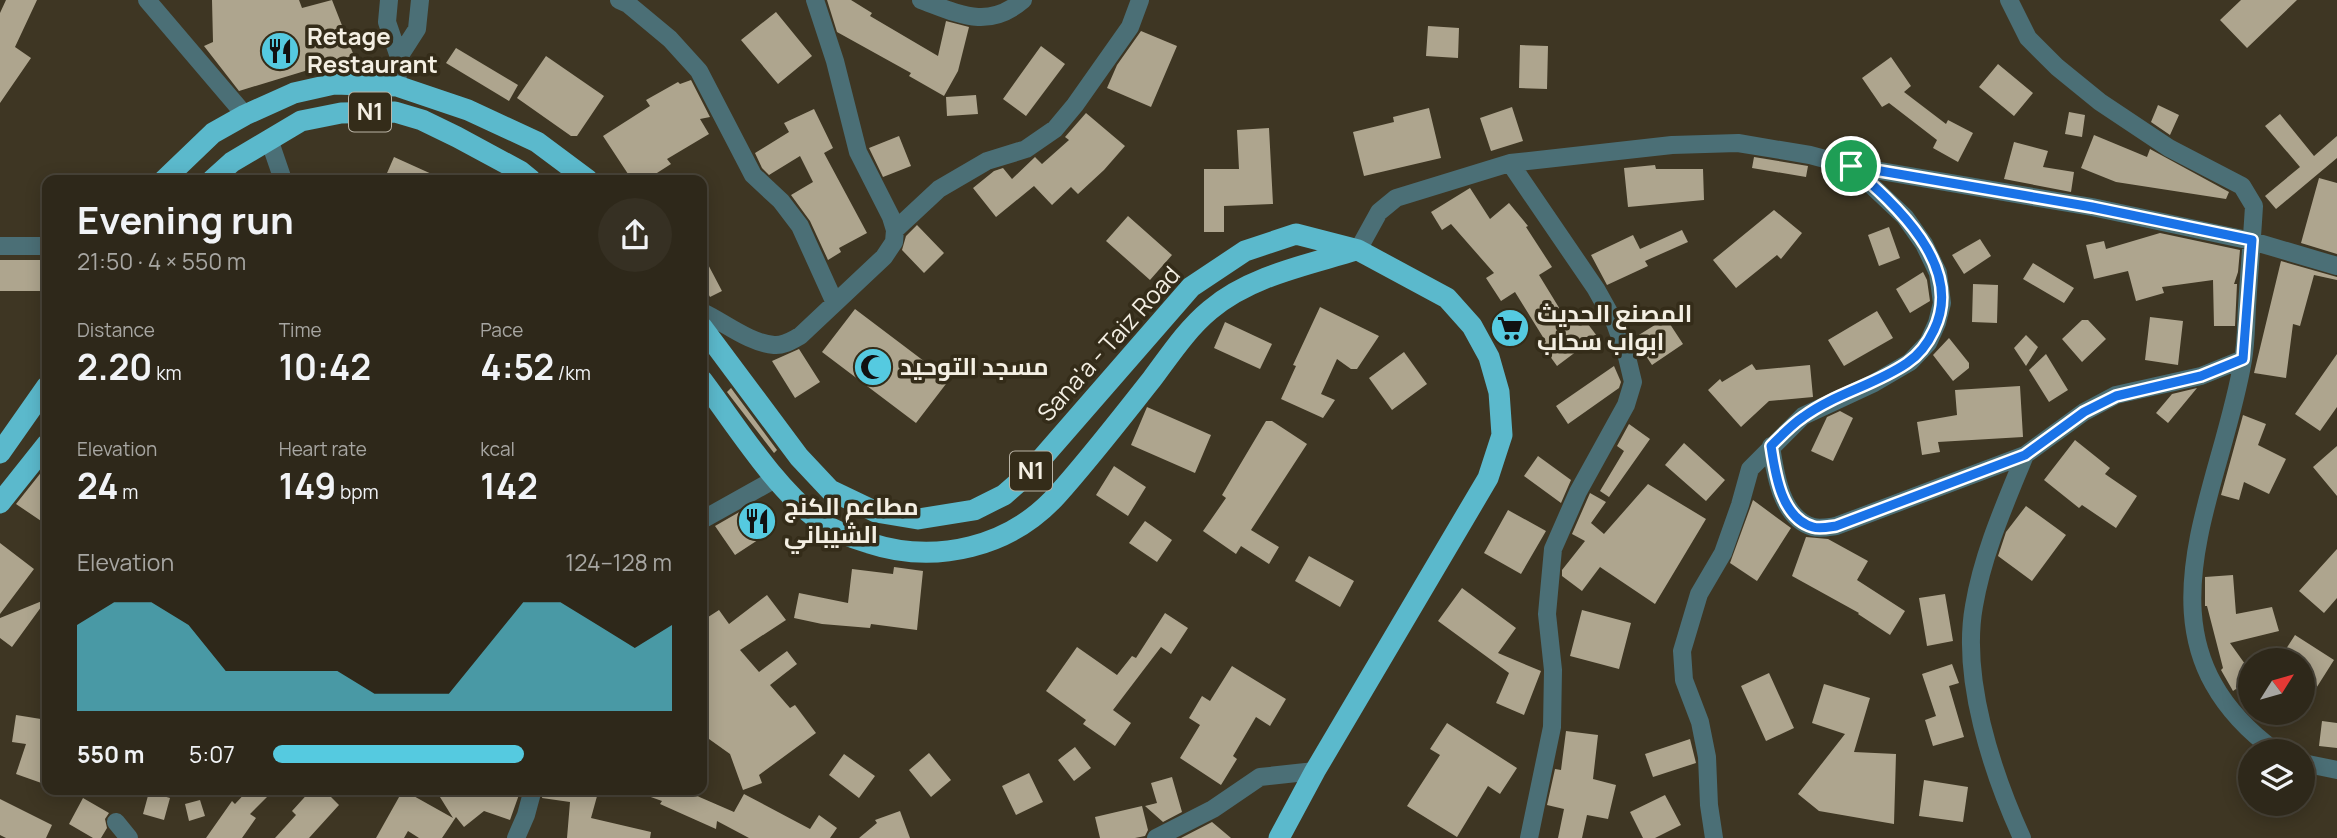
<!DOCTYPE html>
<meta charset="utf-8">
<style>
body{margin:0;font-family:Manrope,Cairo,sans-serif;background:#363023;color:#f1f3f6;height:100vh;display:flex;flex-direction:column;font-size:26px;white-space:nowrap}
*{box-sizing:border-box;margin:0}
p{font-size:23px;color:#a7a6a2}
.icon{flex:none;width:38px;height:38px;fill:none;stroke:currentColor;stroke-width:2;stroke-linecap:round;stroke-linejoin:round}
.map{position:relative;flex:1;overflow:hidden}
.side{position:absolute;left:42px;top:175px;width:665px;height:620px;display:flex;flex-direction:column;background:#2e281a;border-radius:14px;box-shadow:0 4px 18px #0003,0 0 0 2px #494439}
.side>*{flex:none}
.needle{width:46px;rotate:53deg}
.buttons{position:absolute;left:2238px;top:648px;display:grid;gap:14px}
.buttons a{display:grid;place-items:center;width:77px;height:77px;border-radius:50%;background:#2e281a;box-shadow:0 4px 18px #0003,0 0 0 2px #494439;font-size:35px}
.pin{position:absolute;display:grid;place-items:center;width:60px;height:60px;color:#fff;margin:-30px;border:4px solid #fff;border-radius:50%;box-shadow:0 2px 7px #0007}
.round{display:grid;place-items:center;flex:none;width:74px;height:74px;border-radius:37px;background:#363023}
.overview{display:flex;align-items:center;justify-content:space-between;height:119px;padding:0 35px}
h1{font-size:38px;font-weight:700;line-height:52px}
.figures{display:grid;grid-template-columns:repeat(3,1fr);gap:10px;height:119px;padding:7px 35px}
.figures div{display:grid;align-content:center}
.figures b{font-size:35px;font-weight:700}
.figures small{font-size:19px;font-weight:400}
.figures p{font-size:19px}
.chart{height:196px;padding:14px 35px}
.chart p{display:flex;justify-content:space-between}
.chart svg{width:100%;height:126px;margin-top:7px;fill:#55cae0;opacity:.7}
ul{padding:0 35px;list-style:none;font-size:23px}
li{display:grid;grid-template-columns:112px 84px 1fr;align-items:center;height:52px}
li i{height:18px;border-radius:9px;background:#55cae0}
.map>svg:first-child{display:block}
</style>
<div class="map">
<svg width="2337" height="838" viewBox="0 0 2337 838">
<rect width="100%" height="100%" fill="#3e3623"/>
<path fill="#aea58e" d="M6 0H37L15 47 31 58 0 103V13Z
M212 0H299L302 8 332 0 354 56 239 91 204 46 213 42Z
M827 0H851L872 13 870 16 938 56 946 21 969 27 958 71 944 96 909 76 911 73 837 32Z
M2241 0H2297L2247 48 2220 20Z
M776 12 812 56 778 84 741 40Z
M1428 26 1459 28 1458 58 1426 56Z
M1141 31 1177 46 1151 107 1107 88 1117 65Z
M1520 45 1548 46 1547 89 1519 88Z
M1041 46 1065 64 1026 116 1003 99Z
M456 48 518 85 509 101 446 63Z
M546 56 604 96 577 136H571L517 98Z
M1891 57 1911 86 1904 92 1946 124 1948 120 1973 133 1958 162 1933 148 1937 140 1889 103 1882 107 1862 78Z
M1998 64 2033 93 2014 116 1979 87Z
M691 80 710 117 700 119 709 134 667 159 671 164 646 180H632L603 136 650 106 646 100 678 82 680 84Z
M976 95 978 114 947 116 946 97Z
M2158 105 2179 115 2170 135 2151 122Z
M1512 107 1523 141 1491 151 1480 118Z
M1429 108 1441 158 1364 176 1353 132 1394 122 1393 117Z
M814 109 833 148 824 153 867 233 839 248 841 252 828 260 810 221 791 195 813 182 800 156 769 175 762 168 755 153 789 132 784 123Z
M2069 112 2085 115 2082 137 2065 134Z
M1086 113 1125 146 1104 170 1078 194 1071 187 1052 205 1034 186 996 217 973 188 994 171 1003 168 1012 179 1035 157 1042 164 1069 140 1065 137Z
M2280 114 2314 156 2337 136V158L2276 209 2265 196 2300 167 2265 126Z
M1269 128 1273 204 1224 206V232H1204V169H1239L1237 130Z
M2094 135 2147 157 2150 149 2229 192 2226 199 2116 182 2081 168Z
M899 136 911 166 883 177 869 148Z
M2014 142 2048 151 2043 167 2074 172 2071 192 2004 179Z
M394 157 445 180H384Z
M1754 157 1808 166 1806 177 1752 168Z
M1655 165 1656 169H1703L1704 200 1628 207 1624 168Z
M2319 178 2337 183V254L2301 243Z
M1470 188 1490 219 1509 203 1528 226 1526 227 1552 267 1539 275 1569 324 1581 315 1597 336 1557 366 1542 345 1546 342 1515 292 1501 301 1486 278 1494 273 1451 224 1442 230 1431 212Z
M1774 210 1802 233 1781 259 1777 255 1736 288 1713 260Z
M1128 216 1172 255 1150 280 1106 241Z
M917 225 944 253 924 273 902 250 906 236Z
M1889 227 1900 258 1879 266 1868 235Z
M1682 230 1688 242 1645 261 1648 266 1607 285 1591 255 1633 235 1640 249Z
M2160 233 2240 250 2238 272 2234 284H2237L2235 326H2214L2213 280 2162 287 2164 293 2136 301 2128 271 2094 279 2086 245 2104 241 2106 249Z
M1980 239 1991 256 1964 274 1952 255Z
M702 253 722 291 710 297 702 282Z
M0 260H47V291H0Z
M2281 261 2337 277V280L2314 275 2300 326 2293 324 2286 378 2254 373Z
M2033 263 2074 288 2064 303 2023 279Z
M1923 272 1927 280 1930 301 1910 313 1896 289Z
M1973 284 1998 285 1997 323 1972 322Z
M1320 307 1379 336 1357 369H1351L1337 359 1321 394 1335 400 1323 418 1281 399 1296 366 1293 365Z
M855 309 949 380 916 423 822 352Z
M1877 311 1893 338 1844 366 1828 340Z
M2150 317 2183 321 2178 365 2145 360Z
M1666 318 1683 344 1652 365 1634 338Z
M2082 320H2088L2106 339 2082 362 2062 339Z
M1225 322 1272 344 1260 369 1214 348Z
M2026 335 2038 347 2026 366 2014 348Z
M1949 338 1969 363V368L1953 381 1933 355Z
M799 349 820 382 795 398 772 361Z
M1404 352 1427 384 1392 410 1369 378Z
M2046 354 2068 390 2049 402 2029 370Z
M2337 354V407L2320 431 2295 414Z
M1752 364 1756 370 1810 365 1813 397 1769 401 1741 427 1708 390 1720 379 1722 382Z
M1614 366 1621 382 1619 388 1568 424 1556 406Z
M2020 386 2023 437 1938 442 1940 452 1922 455 1917 422 1957 415 1955 390Z
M731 388 777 450 774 453 727 392Z
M2197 388 2168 423 2156 413 2172 394Z
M1147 407 1211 435 1195 473 1131 445Z
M1840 411 1853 418 1833 461 1811 451 1827 417Z
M2243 415 2266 424 2258 445 2286 459 2269 494 2244 482 2239 500 2221 495Z
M1266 421H1272L1307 444 1251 530 1279 547 1269 564 1241 546 1236 554 1203 531 1226 498 1222 495Z
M1629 424 1650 439 1609 497 1600 491 1624 451 1617 446Z
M2075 440 2110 468 2105 474 2137 496 2116 528 2082 505 2079 508 2044 480Z
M1684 443 1725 480 1706 501 1665 465Z
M2337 446V496L2313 467Z
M1538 456 1571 480 1561 503 1524 476Z
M47 465V525L16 504Z
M1114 466 1146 487 1128 516 1096 495Z
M1648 484 1706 519 1655 604 1600 567 1582 591 1562 576V570L1585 541 1572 534 1590 493 1606 502 1591 523 1604 534Z
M1753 500 1791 528 1757 581 1730 563Z
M755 503 773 530 735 555 715 526Z
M2026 506 2066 535 2032 581 1998 556 2006 532Z
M1508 510 1546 531 1521 574 1484 553Z
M1145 521 1172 540 1157 562 1129 543Z
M1806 537 1828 539 1868 561 1857 580 1905 611 1890 635 1858 614 1859 613 1792 576Z
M0 543 34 569 0 614Z
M2337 549V598L2324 613 2299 591Z
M1309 556 1354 581 1340 607 1295 581Z
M894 567 923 571 917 630 871 624 870 628 822 624 794 618 799 593 848 603 852 569 893 574Z
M2233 575 2236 614 2272 607 2279 631 2230 643 2250 671V699L2236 689 2233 691 2221 670 2223 668 2207 606H2205V577Z
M1462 588 1516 628 1498 653 1541 671 1524 715 1496 703 1509 673 1438 621Z
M1945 594 1953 641 1927 646 1919 598Z
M767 595 786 620 740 650 759 672 787 651 797 664 770 685 790 708 795 705 816 733 759 775 762 783 743 790 730 754 702 734V621L719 610 729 624Z
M47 599 12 647 0 638V618Z
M1582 610 1631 623 1619 669 1570 656Z
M1165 613 1188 628 1171 654 1161 647 1113 710 1131 723 1115 746 1083 724 1086 720 1046 691 1077 647 1117 675 1132 656 1136 658Z
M2295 635 2334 660 2315 690 2303 682V660H2279Z
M1952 664 1959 683 1949 686 1964 737 1933 746 1925 720 1936 716 1922 674Z
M1232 666 1286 699 1270 726 1256 717 1233 756 1237 759 1221 785 1180 758 1200 725 1189 718 1202 696 1210 701Z
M1769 673 1794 728 1766 741 1741 686Z
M1824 684 1870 698 1854 752 1896 754 1894 824 1819 811 1798 794 1845 734 1812 723Z
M16 715 47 720V785L16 774 26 744 12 742Z
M2322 721 2337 723V748L2319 746Z
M1447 723 1517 768 1500 794 1488 786 1457 837 1407 806 1440 755 1430 749Z
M1566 731 1598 735 1593 779 1616 785 1608 819 1587 815 1582 838H1558L1564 809 1547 805 1555 769 1561 770Z
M1690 739 1696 763 1653 777 1645 754Z
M1075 747 1091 768 1074 781 1058 760Z
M929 753 951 780 931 797 909 770Z
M844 754 875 776 859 798 829 775Z
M1029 773 1043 802 1016 815 1002 786Z
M1172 777 1182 812 1163 822 1145 806 1157 803 1151 783Z
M1924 780 1968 787 1963 822 1919 816Z
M249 789H275L250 814 256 818 242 838H206L232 801 235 804Z
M312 789H323L339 805 309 838H275L296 815 292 811Z
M435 789H521L510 820 484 811 464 827 456 817 442 838H419L408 831 404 838H376L403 790 453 818Z
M544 789H599L591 818 651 832 650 838H567L570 802 542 798Z
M634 789H681L734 812 744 794 810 829 819 815 837 828 830 838H749L717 821 716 829 660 804 662 801 634 791Z
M149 792 170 798 164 820 143 814Z
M1665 795 1681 825 1655 838H1643L1630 812Z
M83 798 109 813 105 819 107 828 101 838H93L69 824Z
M0 799 52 825 46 838H6L0 835Z
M200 800 205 816 189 821 185 804Z
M1142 806 1148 830 1145 836 1135 838H1100L1095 817Z
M900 811 910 838H859L877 823 875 820Z
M1212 822 1231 838H1181Z"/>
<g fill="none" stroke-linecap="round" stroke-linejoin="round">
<path stroke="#4b6f76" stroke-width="18" d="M147 0 245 115
M389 0 387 22 399 57 397 86
M619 0 628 4 670 39 699 71 753 175 781 201 800 226 834 301
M921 0C959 14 988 30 1023 0
M2009 0 2028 38 2057 67 2100 102 2169 148 2242 186 2254 206C2252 240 2249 274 2247 307 2246 325 2246 343 2243 360 2219 501 2126 641 2275 751
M399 57 417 29 420 0
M269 139 283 180
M1510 163 1596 289 1615 323 1627 357 1633 382 1626 405 1578 492 1553 549 1547 614 1553 670 1552 727 1529 838
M895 230 939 189 987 161 1026 149 1055 129 1075 105 1130 27 1140 0
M0 246H47
M1358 250 1379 212 1396 198 1510 163 1672 145 1738 143 1810 155 1851 166 2092 207 2252 241 2337 266
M702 312C724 322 749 343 774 345 784 346 792 340 800 336L884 257 894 242 895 230 891 217 858 152 835 61 815 0
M1771 446C1775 473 1781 518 1813 527 1820 529 1829 527 1836 526L2025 455 2084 412 2116 395 2201 376 2243 359
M702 520 777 478
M2303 763 2337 770
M116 822 129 838
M516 838 526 815 533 789
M1156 838 1213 809 1260 777 1315 771
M1714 838 1709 805 1707 757 1700 722 1684 680 1682 651 1699 594 1723 553 1740 505 1750 469 1803 416 1874 383 1910 362 1928 343 1937 323 1942 303 1938 273 1924 244 1905 217 1851 166
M2022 838C1992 772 1961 678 1974 606 1983 553 2005 504 2025 455"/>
<path stroke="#5bb9cc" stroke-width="21" d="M164 180 213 133 245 115 294 93 334 84 397 86 468 110 537 142 588 180
M212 180 232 162 301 121 341 113 395 112 422 120 457 137 520 171 531 180
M702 327 799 457 830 490 876 512 918 519 974 510 1004 495 1029 473 1191 287 1245 251 1296 234 1358 250 1447 298 1472 326 1489 357 1499 392 1502 435 1488 478 1315 771 1279 838
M702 380C736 425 775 489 821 522 836 532 852 538 869 543 936 565 1011 547 1058 494 1091 457 1121 418 1152 379 1170 355 1187 329 1210 310 1250 276 1307 265 1356 250
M0 453 47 386
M0 503 47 444"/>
</g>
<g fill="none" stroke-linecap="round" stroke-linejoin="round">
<g stroke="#fff" stroke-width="14">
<path id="route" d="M1851 166 2092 207 2252 240 2243 359 2201 376 2116 396 2084 412 2025 455 1836 526C1829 527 1820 529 1813 527 1781 518 1775 473 1771 446 1781 436 1791 425 1803 417 1834 394 1875 385 1907 363 1919 355 1928 343 1934 330 1965 266 1895 204 1851 166Z"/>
</g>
<use href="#route" stroke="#1a73e8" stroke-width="9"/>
</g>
<defs>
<g id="restaurant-disc" transform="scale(2.0125)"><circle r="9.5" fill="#55cae0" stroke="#342c19"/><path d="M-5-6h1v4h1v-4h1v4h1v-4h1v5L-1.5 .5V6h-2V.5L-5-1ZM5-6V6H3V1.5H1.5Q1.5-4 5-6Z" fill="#111"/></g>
<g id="supermarket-disc" transform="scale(2.0125)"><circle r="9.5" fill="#55cae0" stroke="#342c19"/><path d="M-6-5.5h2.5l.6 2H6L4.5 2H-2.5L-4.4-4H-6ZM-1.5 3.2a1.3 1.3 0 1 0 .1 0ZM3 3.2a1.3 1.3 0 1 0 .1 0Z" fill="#111"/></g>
<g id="mosque-disc" transform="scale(2.0125)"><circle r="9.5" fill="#55cae0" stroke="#342c19"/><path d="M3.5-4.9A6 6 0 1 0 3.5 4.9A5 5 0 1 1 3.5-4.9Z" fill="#111"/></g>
</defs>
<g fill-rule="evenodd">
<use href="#restaurant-disc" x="280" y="51"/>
<use href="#supermarket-disc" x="1510" y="328"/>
<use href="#mosque-disc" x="873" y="367"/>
<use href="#restaurant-disc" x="757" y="521"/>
</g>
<g text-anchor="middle" stroke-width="7" stroke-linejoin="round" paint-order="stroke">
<g fill="#342c19" stroke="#bab4a6" stroke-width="2">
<rect x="349" y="92.5" width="42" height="39" rx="5"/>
<rect x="1010" y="451.5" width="42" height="39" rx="5"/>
</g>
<g font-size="23" font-weight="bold" fill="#f4efe3">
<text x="370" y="120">N1</text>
<text x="1031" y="479">N1</text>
</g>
<g font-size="24" font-weight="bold" fill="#f4efe3" stroke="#342c19" text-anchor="start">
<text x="307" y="45">Retage<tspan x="307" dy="28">Restaurant</tspan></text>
<text x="1537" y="322">المصنع الحديث<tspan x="1537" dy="28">ابواب سحاب</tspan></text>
<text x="900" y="375">مسجد التوحيد</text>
<text x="784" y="515">مطاعم الكنج<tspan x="784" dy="28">الشيباني</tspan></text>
</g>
<g font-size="24" fill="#f4efe3" stroke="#342c19">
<text transform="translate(1109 344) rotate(-48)" y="8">Sana'a - Taiz Road</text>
</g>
</g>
</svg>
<div class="buttons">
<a><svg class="needle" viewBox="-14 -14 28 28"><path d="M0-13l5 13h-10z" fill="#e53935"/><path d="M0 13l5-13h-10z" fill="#a7a6a2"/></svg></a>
<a><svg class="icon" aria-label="layers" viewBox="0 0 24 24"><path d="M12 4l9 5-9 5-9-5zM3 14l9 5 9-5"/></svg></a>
</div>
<div class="pin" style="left:1851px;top:166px;background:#1e9e55"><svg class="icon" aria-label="arrive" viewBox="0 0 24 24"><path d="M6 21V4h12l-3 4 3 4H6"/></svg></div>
<section class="side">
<div class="overview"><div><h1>Evening run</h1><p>21:50 · 4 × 550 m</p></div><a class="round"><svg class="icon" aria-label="share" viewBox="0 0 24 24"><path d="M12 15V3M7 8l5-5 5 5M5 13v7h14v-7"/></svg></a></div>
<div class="figures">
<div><p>Distance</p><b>2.20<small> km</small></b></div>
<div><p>Time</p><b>10:42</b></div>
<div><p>Pace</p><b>4:52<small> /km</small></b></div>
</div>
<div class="figures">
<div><p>Elevation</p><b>24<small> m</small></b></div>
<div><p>Heart rate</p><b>149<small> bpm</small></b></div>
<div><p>kcal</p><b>142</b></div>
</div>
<div class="chart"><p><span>Elevation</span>124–128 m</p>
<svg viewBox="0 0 160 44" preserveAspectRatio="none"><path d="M0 44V14L10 6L20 6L30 14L40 30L50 30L60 30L70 30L80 38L90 38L100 38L110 22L120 6L130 6L140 14L150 22L160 14V44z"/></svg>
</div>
<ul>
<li><b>550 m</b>5:07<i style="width:63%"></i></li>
</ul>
</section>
</div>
